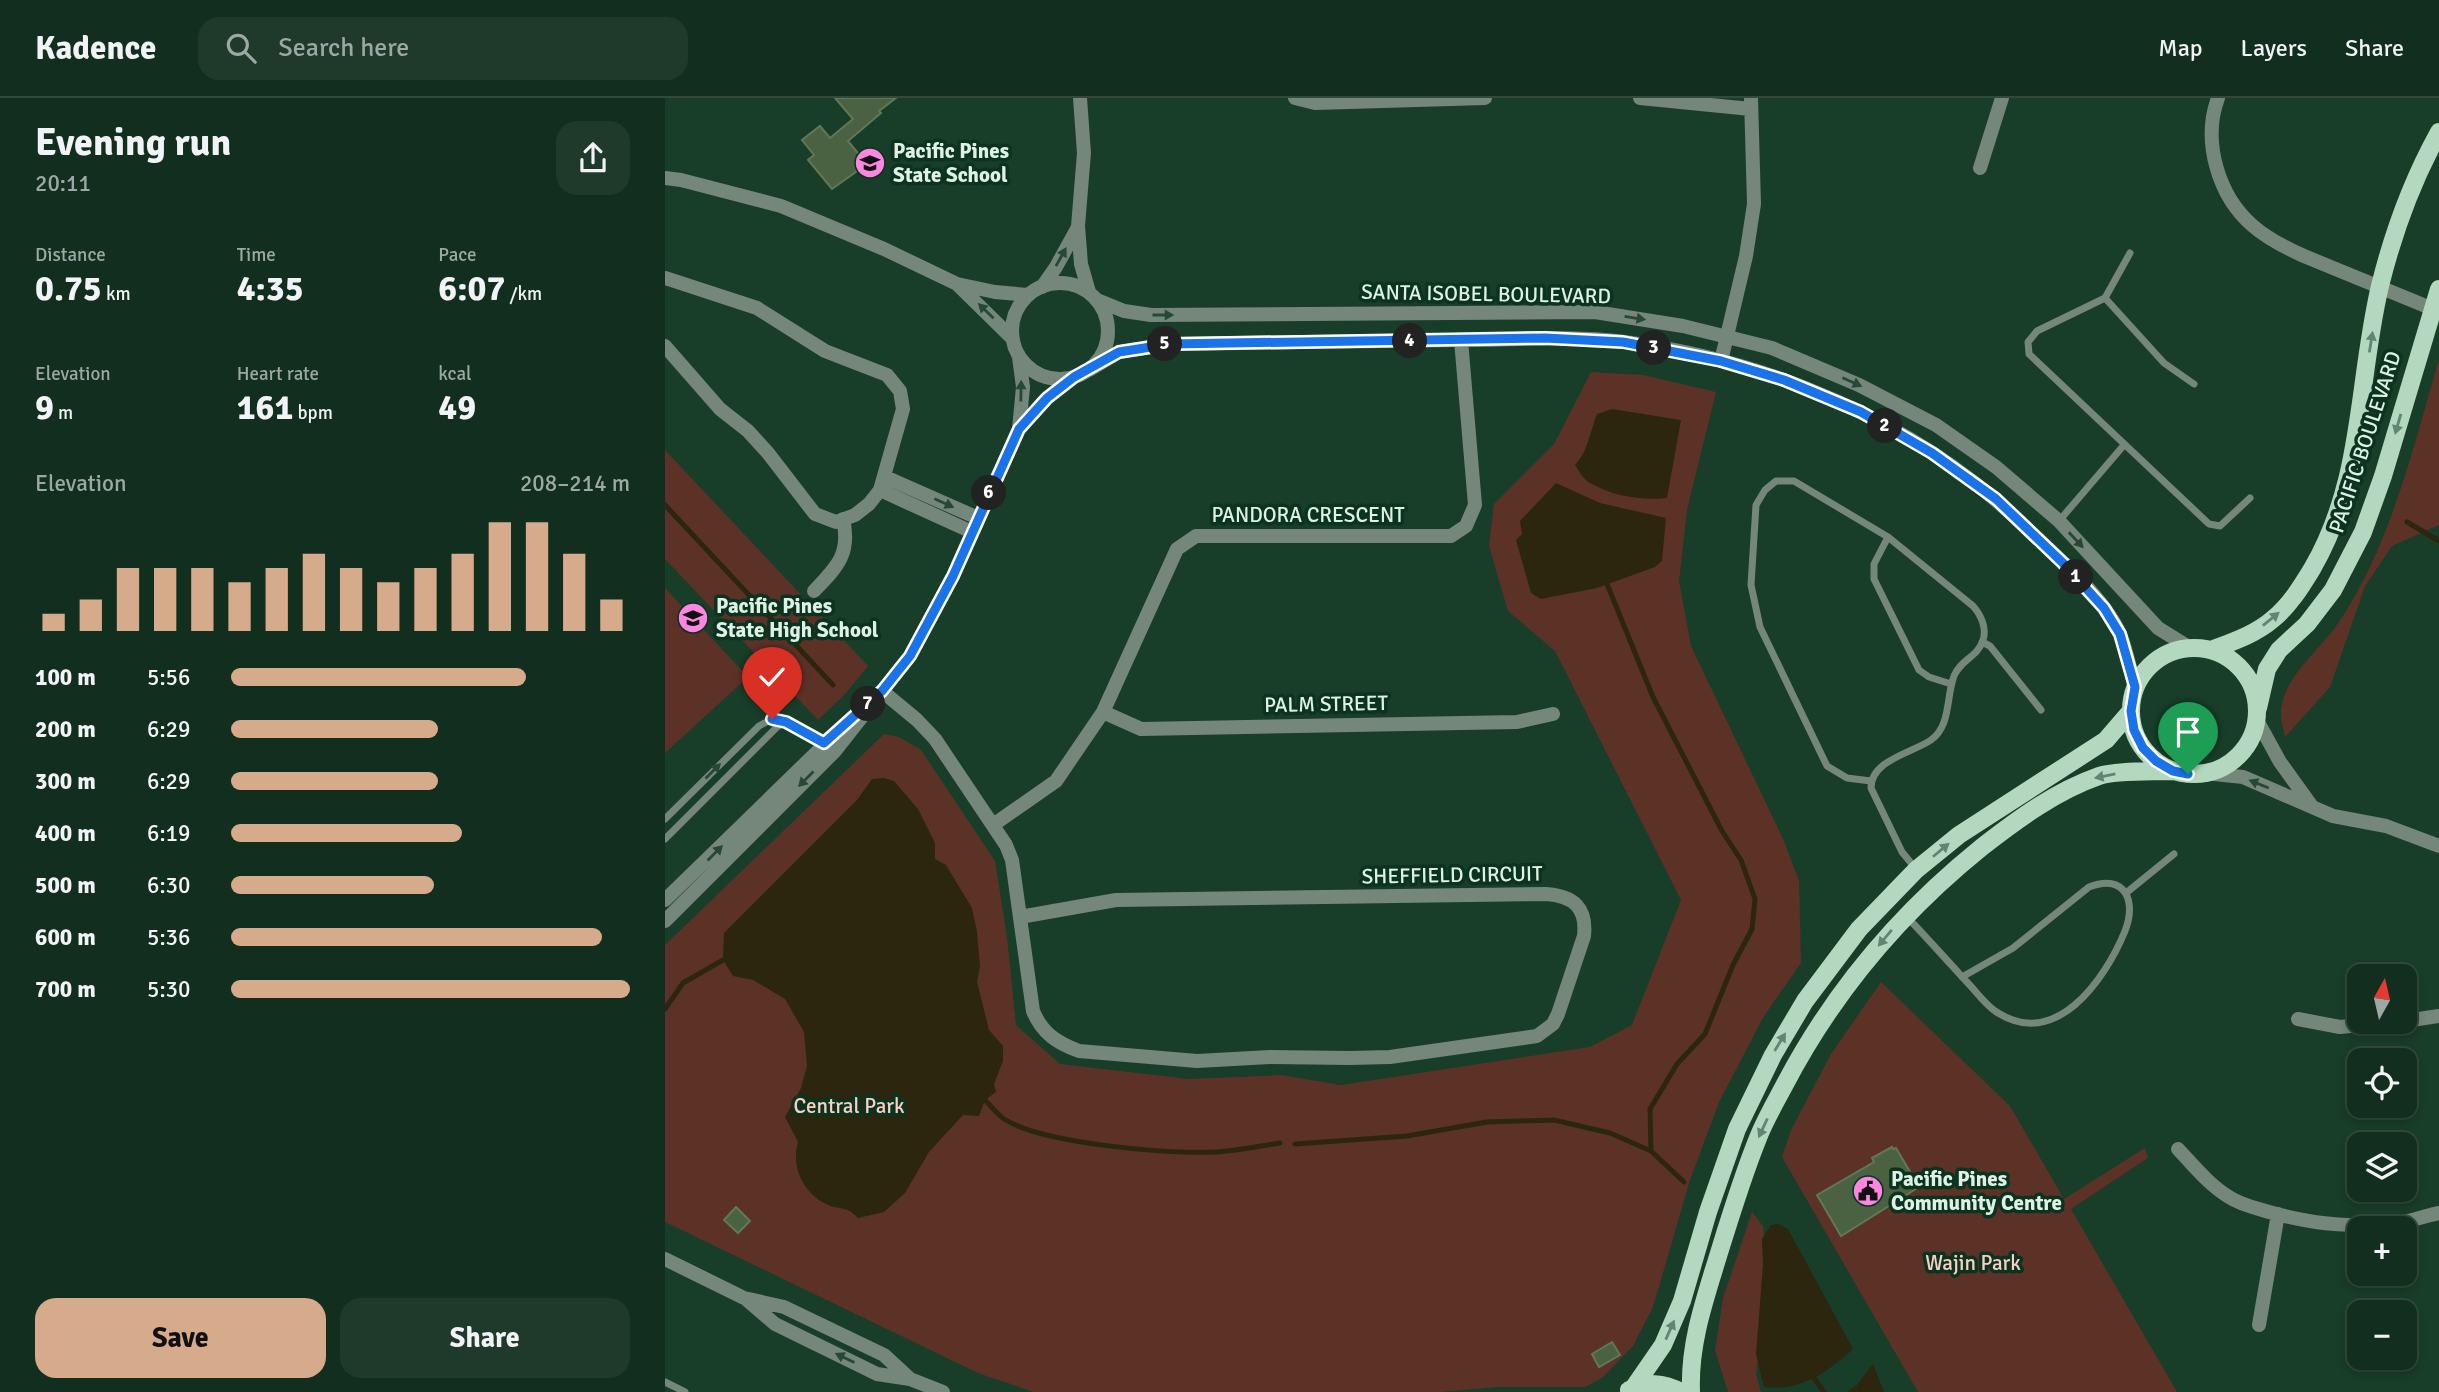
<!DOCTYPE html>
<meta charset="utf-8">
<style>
body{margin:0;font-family:Signika,sans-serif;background:#1f3a2b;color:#f1f3f6;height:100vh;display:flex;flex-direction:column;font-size:26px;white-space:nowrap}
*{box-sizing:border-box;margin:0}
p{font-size:23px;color:#9ca8a4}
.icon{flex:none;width:38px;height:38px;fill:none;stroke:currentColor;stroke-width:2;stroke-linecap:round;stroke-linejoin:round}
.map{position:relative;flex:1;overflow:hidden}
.side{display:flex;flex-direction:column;background:#122e1e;width:665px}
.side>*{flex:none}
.needle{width:46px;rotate:8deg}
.tools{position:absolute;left:1682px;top:866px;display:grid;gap:14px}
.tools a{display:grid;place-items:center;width:70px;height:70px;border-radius:14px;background:#122e1e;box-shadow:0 4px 10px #0003,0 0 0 2px #314a3c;font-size:35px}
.pin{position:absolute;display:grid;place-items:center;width:60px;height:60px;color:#fff;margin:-72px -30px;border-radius:50% 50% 50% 0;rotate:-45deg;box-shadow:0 0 7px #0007}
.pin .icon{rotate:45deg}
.km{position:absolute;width:35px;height:35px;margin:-18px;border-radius:50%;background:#222;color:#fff;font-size:19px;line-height:35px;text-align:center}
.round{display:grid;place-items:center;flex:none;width:74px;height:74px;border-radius:21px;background:#1f3a2b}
.overview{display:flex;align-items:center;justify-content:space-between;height:119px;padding:0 35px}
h1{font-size:38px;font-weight:700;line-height:52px}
.stats{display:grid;grid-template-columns:repeat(3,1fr);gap:10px;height:119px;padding:7px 35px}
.stats div{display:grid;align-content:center}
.stats b{font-size:35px;font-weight:700}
.stats small{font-size:19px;font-weight:400}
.stats p{font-size:19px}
.chart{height:196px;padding:14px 35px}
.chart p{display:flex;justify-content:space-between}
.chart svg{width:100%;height:126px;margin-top:7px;stroke:#d6ab8b;stroke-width:6}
.action{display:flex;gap:14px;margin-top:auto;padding:14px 35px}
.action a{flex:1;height:80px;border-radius:21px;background:#d6ab8b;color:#111;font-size:28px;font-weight:700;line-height:80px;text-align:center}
.action a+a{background:#1f3a2b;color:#f1f3f6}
ul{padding:0 35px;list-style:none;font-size:23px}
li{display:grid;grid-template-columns:112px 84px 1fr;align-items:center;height:52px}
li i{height:18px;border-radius:9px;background:#d6ab8b}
header{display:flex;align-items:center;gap:42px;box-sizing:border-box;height:98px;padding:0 35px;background:#122e1e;border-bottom:2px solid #314a3c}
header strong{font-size:33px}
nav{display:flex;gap:38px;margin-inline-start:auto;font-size:24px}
.search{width:490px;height:63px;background:#1f3a2b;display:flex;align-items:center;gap:18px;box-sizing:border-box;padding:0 24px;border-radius:21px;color:#9ca8a4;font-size:26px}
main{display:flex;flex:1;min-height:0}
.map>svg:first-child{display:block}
</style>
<header>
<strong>Kadence</strong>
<div class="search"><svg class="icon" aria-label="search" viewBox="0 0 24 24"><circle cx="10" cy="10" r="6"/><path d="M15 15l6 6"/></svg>Search here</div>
<nav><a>Map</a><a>Layers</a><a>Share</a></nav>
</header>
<main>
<section class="side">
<div class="overview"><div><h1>Evening run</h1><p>20:11</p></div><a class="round"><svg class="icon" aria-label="share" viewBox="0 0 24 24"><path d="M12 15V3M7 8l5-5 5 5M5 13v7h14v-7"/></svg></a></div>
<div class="stats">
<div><p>Distance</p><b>0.75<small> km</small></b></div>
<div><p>Time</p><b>4:35</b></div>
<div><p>Pace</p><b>6:07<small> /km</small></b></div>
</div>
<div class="stats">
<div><p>Elevation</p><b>9<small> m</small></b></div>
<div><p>Heart rate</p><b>161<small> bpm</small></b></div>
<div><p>kcal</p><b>49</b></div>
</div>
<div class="chart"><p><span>Elevation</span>208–214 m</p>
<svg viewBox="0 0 160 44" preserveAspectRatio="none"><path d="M5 44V38M15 44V33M25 44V22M35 44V22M45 44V22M55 44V27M65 44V22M75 44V17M85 44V22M95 44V27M105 44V22M115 44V17M125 44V6M135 44V6M145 44V17M155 44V33"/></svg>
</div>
<ul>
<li><b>100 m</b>5:56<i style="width:74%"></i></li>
<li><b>200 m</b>6:29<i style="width:52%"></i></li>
<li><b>300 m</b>6:29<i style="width:52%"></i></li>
<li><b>400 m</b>6:19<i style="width:58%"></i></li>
<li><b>500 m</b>6:30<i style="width:51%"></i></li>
<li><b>600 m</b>5:36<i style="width:93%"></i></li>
<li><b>700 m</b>5:30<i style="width:100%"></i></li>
</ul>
<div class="action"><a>Save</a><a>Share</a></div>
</section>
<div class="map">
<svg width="1774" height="1294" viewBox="0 0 1774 1294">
<rect width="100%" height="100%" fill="#183d28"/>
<path fill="#5d3226" d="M1774 261V427L1727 448 1700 488 1665 589 1620 639C1619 632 1616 625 1616 618 1615 580 1655 553 1674 524 1726 446 1748 350 1774 261Z
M926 274 978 277 1051 294 1022 412 1014 483 1026 548 1119 743 1134 783 1136 865 1099 918 1054 1004 1025 1082 988 1209 968 1248 938 1279 920 1289H833L775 1294H369L313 1275 0 1124V847L219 636 234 639 256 652 330 763 342 839 351 927 395 966 524 981 616 977 676 987 925 949 967 927 1016 802 890 553 843 513 824 448 829 406 889 346Z
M0 352 203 568 180 596 153 622 0 461Z
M0 490 83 579 0 655Z
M1216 884 1345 1008 1399 1101 1480 1050 1483 1060 1406 1111 1512 1294H1253L1117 1059 1126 1032 1166 956Z
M1087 1114 1098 1128 1105 1180 1091 1276 1096 1294H1063L1050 1252 1058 1200Z"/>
<path fill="#2b260d" d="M947 311 1016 322 1002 400C976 403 948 398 925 385 918 381 914 373 910 367 923 353 925 334 932 316Z
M891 385 935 405 1001 420 997 463 990 469 932 490 876 501 866 495 851 442 857 436 855 423Z
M219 680 229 683 253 711 270 745V761L281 767 307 810 312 834 315 868 312 884 324 932 338 948V963L329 986 331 994 320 1002 314 1018 298 1017 264 1054 240 1095 219 1114 193 1120C180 1106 173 1113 159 1105 137 1093 126 1067 133 1044L120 1019 136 990 142 968 139 934 120 901 88 882 68 878 58 862 59 835 192 702 207 681Z
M1113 1126 1123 1131 1188 1251C1162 1274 1136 1294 1099 1289L1091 1256 1098 1167 1097 1141 1106 1127Z
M1208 1266 1219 1294H1182L1192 1287Z"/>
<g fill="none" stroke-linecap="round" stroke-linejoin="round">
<path stroke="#2b260d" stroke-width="5" d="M0 407 168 587
M1742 424 1774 443
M942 486 988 599 1057 733 1076 762 1090 801 1087 831 1068 867 1040 936 1012 966 985 1011 986 1053
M0 911 18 885 58 862
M320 1002C326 1008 332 1016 339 1021 378 1046 503 1056 551 1054 572 1053 594 1048 615 1045
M630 1046 742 1038 822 1024 889 1022 945 1035 986 1053 1019 1084
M1146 1276 1159 1294"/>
</g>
<path fill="#4b6242" stroke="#607857" stroke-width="2" d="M170 0H231L214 13 216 15 183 43 202 66 167 91 143 62 149 57 137 42 155 28 165 40 188 21Z
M1227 1049 1228 1051 1231 1050 1254 1089 1176 1138 1152 1097 1209 1064 1207 1060Z
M71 1109 85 1123 73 1135 59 1122Z
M947 1244 955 1257 934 1269 927 1256Z"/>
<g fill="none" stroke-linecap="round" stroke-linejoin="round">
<path stroke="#75867b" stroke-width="7" d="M1440 200 1465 155
M1529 286 1499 265 1440 200 1372 233 1363 244 1364 256 1544 426 1555 428 1585 400
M1394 423 1459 347
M1223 439 1209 466V481L1254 572 1264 579 1286 586
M1317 544 1325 548 1376 612
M1206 683 1182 680 1162 668 1095 529 1086 487 1091 407 1100 392 1111 383H1129L1223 439 1308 508C1316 517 1322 530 1318 542 1313 559 1296 561 1289 578 1281 599 1286 628 1266 642 1247 655 1206 662 1206 690L1237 754 1251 771
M0 721 94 628 107 621 121 624
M0 741 112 629 121 624 159 645
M1461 795 1509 756
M1242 819C1262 840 1281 861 1300 882 1310 892 1319 905 1330 913 1390 954 1440 882 1460 833 1472 803 1460 775 1424 789L1348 850 1297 879
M0 1284 20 1294"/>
<path stroke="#75867b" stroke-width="14" d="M630 0 650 5 820 0
M975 0 1086 11
M1553 0C1537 43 1553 98 1588 128 1603 141 1621 150 1639 158L1768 211
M1315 70 1337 0
M0 180 92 210 160 253 222 277 235 293 238 311 215 392 204 406 190 417 171 424 150 416 103 355 83 333 55 311 0 248
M1056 263 1081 158 1089 106 1086 0
M220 379 313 420
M215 392 307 434
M149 493C172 469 186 456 178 421
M217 593 252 622 270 641 341 747 347 762 368 913C377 935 392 945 414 953L532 963 605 959 685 960 725 959 872 938 888 926 893 916 919 838C922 810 909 798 881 796L451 802 355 819
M438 614 476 631 852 624 888 616
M1592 622 1615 664 1646 707
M1539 675 1578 679 1668 718 1721 728 1774 748
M328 727 391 683 438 614 512 451 531 438H786L801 428 810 407 796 242
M1633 921 1675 929 1728 924
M1740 923 1774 918
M1513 1051C1529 1068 1544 1087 1564 1099 1576 1107 1591 1110 1604 1114 1651 1127 1694 1131 1743 1123 1753 1121 1763 1117 1774 1115
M1594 1227 1613 1116"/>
<path stroke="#75867b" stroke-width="14" d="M415 0 419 55 413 128 416 166 424 194
M0 80 16 82 116 108 219 151 292 186 330 194 363 197
M347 233a48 48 0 1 1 96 0a48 48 0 1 1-96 0Z
M293 187 348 241
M377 189 391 169 413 129
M432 202 459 213 486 217 930 214 1018 228 1107 250 1194 287 1271 327 1331 369 1394 423 1493 530 1525 550
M354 259 358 289 354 331
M424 272 454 254 505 246C601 245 697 244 793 242 848 242 904 237 959 244 1103 262 1251 324 1356 425 1387 455 1437 496 1455 536 1462 552 1465 572 1470 589
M0 802 187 620
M0 823 170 653 245 558 288 478 354 331 382 300 409 279
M0 1161 79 1200 119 1209 219 1257 245 1281
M82 1202 110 1226 212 1276 245 1281 278 1294"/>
<path stroke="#b4d7c0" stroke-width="18" d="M1466 613a63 63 0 1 1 126 0a63 63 0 1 1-126 0Z
M1546 552C1567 544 1591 536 1608 521 1625 507 1636 489 1647 471 1699 382 1692 285 1715 188 1728 135 1748 81 1774 34
M1593 610 1602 571 1614 552 1642 526 1668 492 1698 434 1718 378 1774 191
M969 1289 998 1247 1017 1203 1043 1114 1072 1031 1108 957 1140 903 1194 831 1251 772 1294 737 1441 642 1466 613
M964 1292C980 1283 999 1285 1016 1294
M1026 1294C1024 1245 1040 1201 1054 1155 1066 1116 1078 1077 1093 1040 1100 1022 1110 1005 1119 988 1168 894 1235 815 1317 749 1353 721 1391 693 1434 678 1451 672 1488 674 1508 673"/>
</g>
<defs><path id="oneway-solid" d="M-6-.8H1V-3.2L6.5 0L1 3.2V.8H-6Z" transform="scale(1.75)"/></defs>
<g fill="#264836">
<use href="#oneway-solid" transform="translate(396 159) rotate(-61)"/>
<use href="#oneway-solid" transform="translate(321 213) rotate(-136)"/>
<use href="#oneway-solid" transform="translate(498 217)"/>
<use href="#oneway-solid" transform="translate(970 220) rotate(9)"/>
<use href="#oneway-solid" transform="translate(1187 284) rotate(24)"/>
<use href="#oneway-solid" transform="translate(356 293) rotate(-89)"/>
<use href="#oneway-solid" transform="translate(279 405) rotate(24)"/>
<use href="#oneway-solid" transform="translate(1411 442) rotate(47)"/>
<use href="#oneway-solid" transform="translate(48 673) rotate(-45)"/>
<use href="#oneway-solid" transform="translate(141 681) rotate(135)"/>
<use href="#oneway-solid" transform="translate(1594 686) rotate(-158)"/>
<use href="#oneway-solid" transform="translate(50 755) rotate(-45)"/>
<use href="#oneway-solid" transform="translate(180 1260) rotate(-154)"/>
</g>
<g fill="#608570">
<use href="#oneway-solid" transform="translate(1706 244) rotate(-81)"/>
<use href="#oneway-solid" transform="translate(1733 326) rotate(106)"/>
<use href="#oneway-solid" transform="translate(1606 521) rotate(-39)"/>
<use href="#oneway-solid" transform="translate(1440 678) rotate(169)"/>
<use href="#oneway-solid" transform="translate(1276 752) rotate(-40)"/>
<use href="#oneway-solid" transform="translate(1220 840) rotate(130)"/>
<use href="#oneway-solid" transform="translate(1115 944) rotate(-59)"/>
<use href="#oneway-solid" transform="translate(1098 1030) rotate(115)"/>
<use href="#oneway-solid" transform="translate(1005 1232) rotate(-66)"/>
</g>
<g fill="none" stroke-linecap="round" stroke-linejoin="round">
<g stroke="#fff" stroke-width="14">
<path id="route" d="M107 621 121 624 159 645 217 593 245 558 288 478 354 331 382 300 409 279 454 254 505 246 880 240 958 244 1056 263 1119 282 1196 314 1267 355 1331 401 1398 465 1439 510 1455 536 1470 589 1466 613 1469 632 1478 650 1491 663 1508 673 1523 676"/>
</g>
<use href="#route" stroke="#1a73e8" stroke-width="9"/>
</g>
<defs>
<g id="school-disc" transform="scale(1.575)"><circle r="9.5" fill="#fd86e1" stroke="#0c331f"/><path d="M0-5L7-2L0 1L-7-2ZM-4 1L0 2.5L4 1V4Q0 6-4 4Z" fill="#111"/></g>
<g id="civic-disc" transform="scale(1.575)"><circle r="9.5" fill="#fd86e1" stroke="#0c331f"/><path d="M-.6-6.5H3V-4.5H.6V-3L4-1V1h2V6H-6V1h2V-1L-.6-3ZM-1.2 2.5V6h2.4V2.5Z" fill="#111"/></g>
</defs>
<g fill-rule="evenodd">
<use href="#school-disc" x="205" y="65"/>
<use href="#school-disc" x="28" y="520"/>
<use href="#civic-disc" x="1203" y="1093"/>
</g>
<g text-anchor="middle" stroke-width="7" stroke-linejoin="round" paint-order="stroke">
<g font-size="21" font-weight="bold" fill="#ddf1e4" stroke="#0c331f" text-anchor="start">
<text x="228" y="60">Pacific Pines<tspan x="228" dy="24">State School</tspan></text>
<text x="51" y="515">Pacific Pines<tspan x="51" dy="24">State High School</tspan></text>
<text x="1226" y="1088">Pacific Pines<tspan x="1226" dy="24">Community Centre</tspan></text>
</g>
<g font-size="21" fill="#ddf1e4" stroke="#0c331f">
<text transform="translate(821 196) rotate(1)" y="7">SANTA ISOBEL BOULEVARD</text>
<text transform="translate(1700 344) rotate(-72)" y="7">PACIFIC BOULEVARD</text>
<text x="643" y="424">PANDORA CRESCENT</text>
<text transform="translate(661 606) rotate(-1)" y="7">PALM STREET</text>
<text transform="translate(787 777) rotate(-1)" y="7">SHEFFIELD CIRCUIT</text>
</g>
<g font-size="21" fill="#fbd0c3" stroke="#0c331f">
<text x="184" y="1015">Central Park</text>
<text x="1308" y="1172">Wajin Park</text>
</g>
</g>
</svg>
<div class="tools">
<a><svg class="needle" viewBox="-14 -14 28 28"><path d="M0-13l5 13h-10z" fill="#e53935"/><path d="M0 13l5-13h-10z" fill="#9ca8a4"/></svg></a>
<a><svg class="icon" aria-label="locate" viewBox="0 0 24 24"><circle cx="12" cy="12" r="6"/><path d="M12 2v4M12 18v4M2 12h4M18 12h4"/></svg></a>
<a><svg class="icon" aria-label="layers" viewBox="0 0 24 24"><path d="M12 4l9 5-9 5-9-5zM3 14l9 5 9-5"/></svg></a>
<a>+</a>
<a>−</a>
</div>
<div class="pin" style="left:1523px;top:676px;background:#1e9e55"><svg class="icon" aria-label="arrive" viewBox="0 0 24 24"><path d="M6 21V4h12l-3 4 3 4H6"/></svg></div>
<div class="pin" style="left:107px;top:621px;background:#d93025"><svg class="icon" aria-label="check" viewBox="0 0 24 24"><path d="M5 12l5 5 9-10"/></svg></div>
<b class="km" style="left:1411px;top:479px">1</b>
<b class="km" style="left:1220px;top:328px">2</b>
<b class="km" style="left:989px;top:250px">3</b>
<b class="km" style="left:745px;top:243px">4</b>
<b class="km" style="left:500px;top:246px">5</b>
<b class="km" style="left:324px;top:395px">6</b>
<b class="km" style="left:203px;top:606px">7</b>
</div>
</main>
